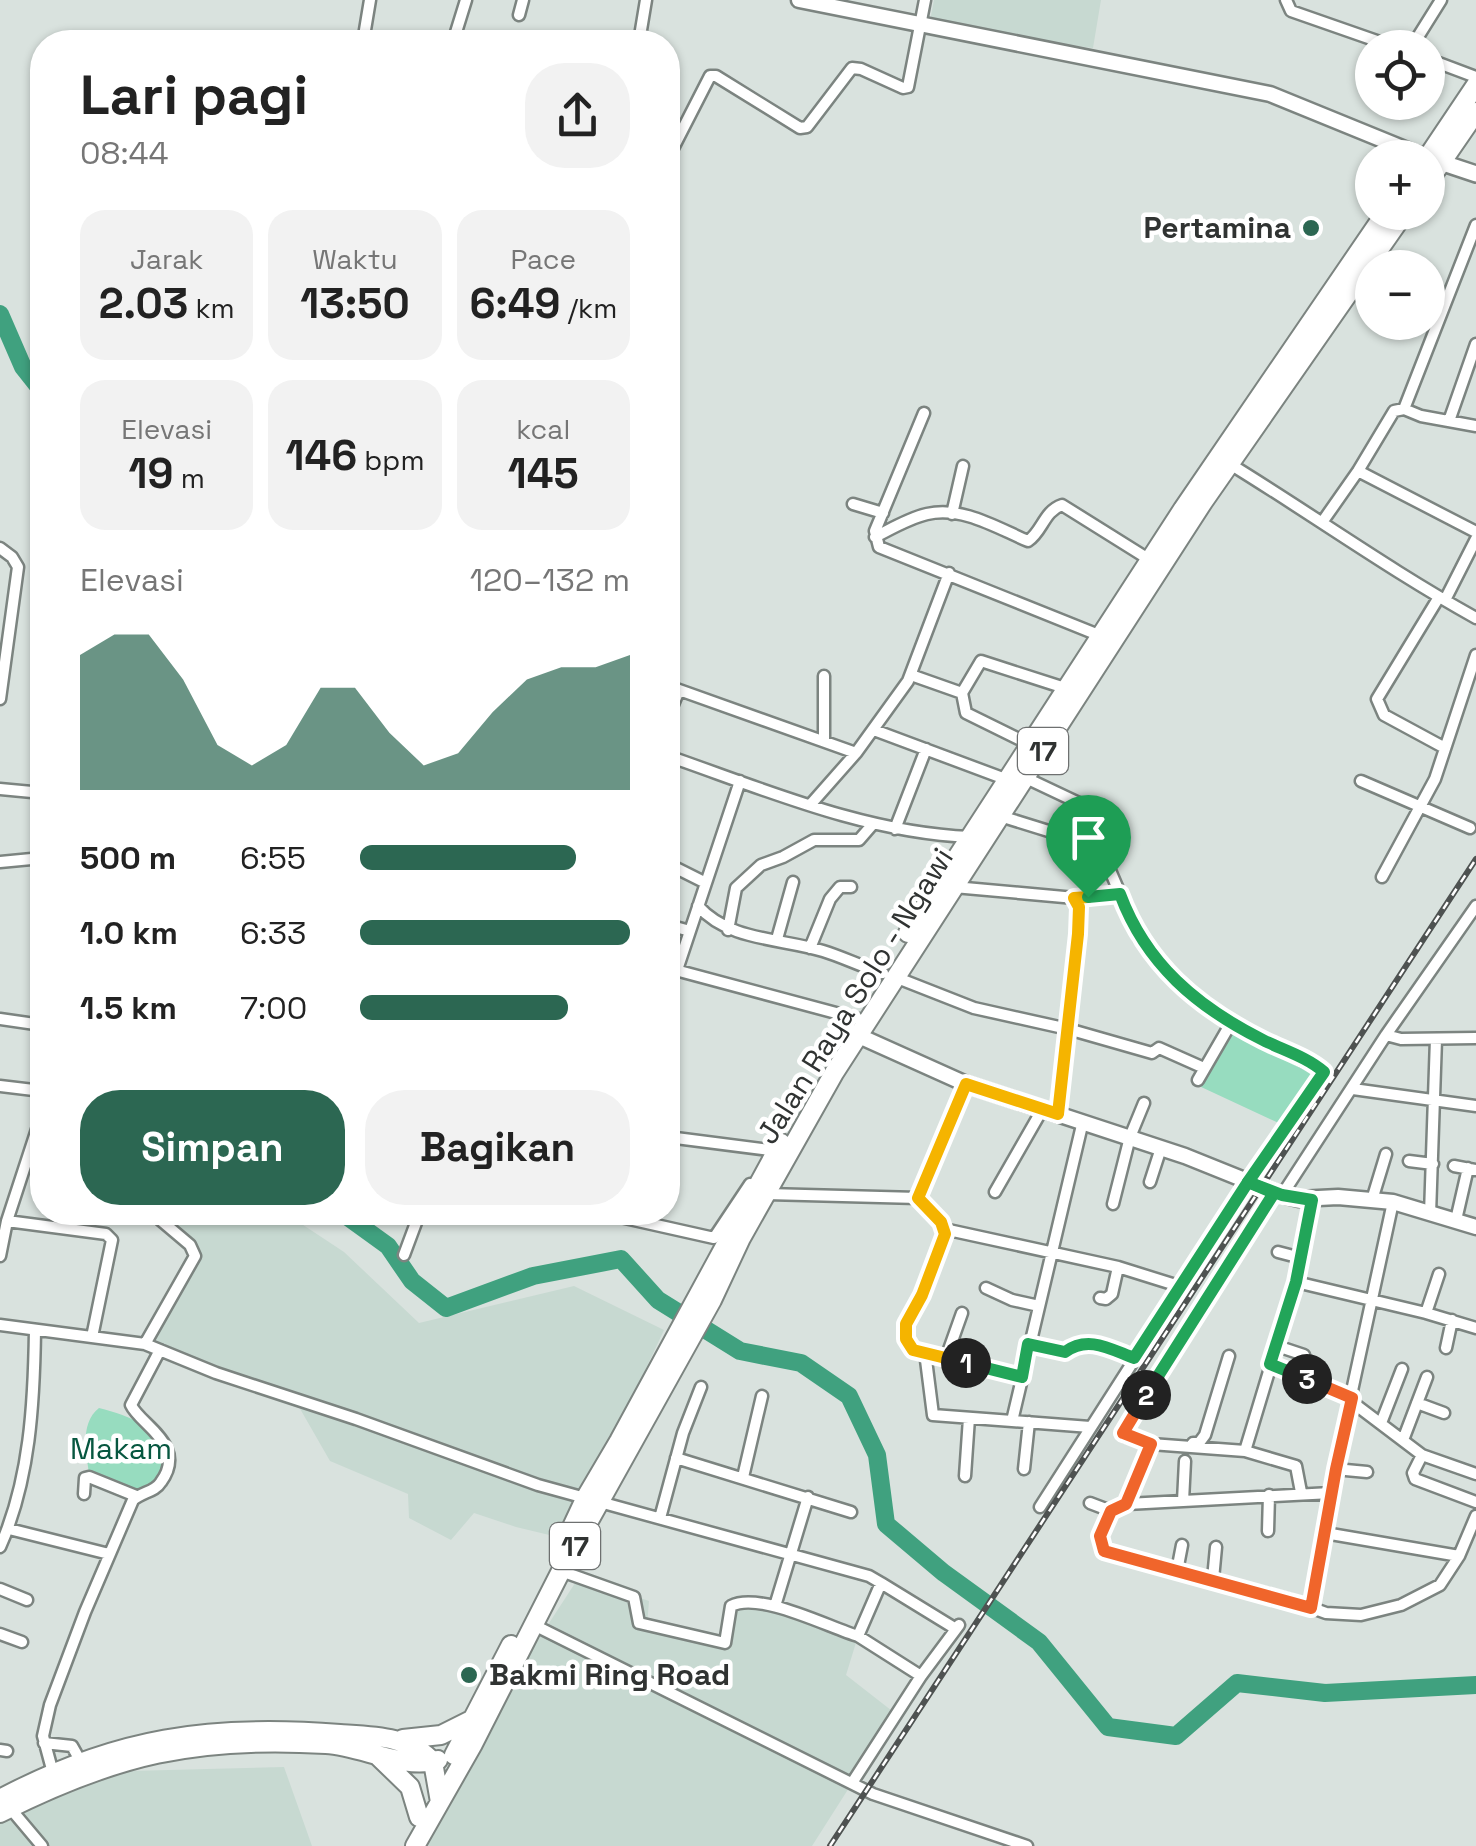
<!DOCTYPE html>
<html lang="id">
<meta charset="utf-8">
<style>
body{margin:0;font-family:"Space Grotesk",sans-serif;background:#f2f2f2;color:#222;height:100vh;display:flex;flex-direction:column;font-size:38px;white-space:nowrap}
*{box-sizing:border-box;margin:0}
p{font-size:32px;color:#767676}
.icon{flex:none;width:55px;height:55px;fill:none;stroke:currentColor;stroke-width:2;stroke-linecap:round;stroke-linejoin:round}
.map{position:relative;flex:1;overflow:hidden}
.details{position:absolute;left:30px;top:30px;width:650px;height:1195px;display:flex;flex-direction:column;background:#fff;border-radius:40px;box-shadow:0 2px 8px #0004}
.details>*{flex:none}
.buttons{position:absolute;left:1355px;top:30px;display:grid;gap:20px}
.buttons a{display:grid;place-items:center;width:90px;height:90px;border-radius:50%;background:#fff;box-shadow:0 2px 8px #0004;font-size:50px}
.pin{position:absolute;display:grid;place-items:center;width:85px;height:85px;color:#fff;margin:-102px -42px;border-radius:50% 50% 50% 0;rotate:-45deg;box-shadow:0 0 10px #0007}
.pin .icon{rotate:45deg}
.km{position:absolute;width:50px;height:50px;margin:-25px;border-radius:50%;background:#222;color:#fff;font-size:28px;line-height:50px;text-align:center}
.round{display:grid;place-items:center;flex:none;width:105px;height:105px;border-radius:40px;background:#f2f2f2}
.summary{display:flex;align-items:center;justify-content:space-between;height:170px;padding:0 50px}
h1{font-size:55px;font-weight:800;line-height:75px}
.metrics{display:grid;grid-template-columns:repeat(3,1fr);gap:15px;height:170px;padding:10px 50px}
.metrics div{display:grid;align-content:center;border-radius:25px;background:#f2f2f2;text-align:center}
.metrics b{font-size:42px;font-weight:800}
.metrics small{font-size:28px;font-weight:400}
.metrics p{font-size:28px}
.chart{height:280px;padding:20px 50px}
.chart p{display:flex;justify-content:space-between}
.chart svg{width:100%;height:180px;margin-top:10px;fill:#2c6752;opacity:.7}
.button{display:flex;gap:20px;margin-top:auto;padding:20px 50px}
.button a{flex:1;height:115px;border-radius:40px;background:#2c6752;color:#fff;font-size:40px;font-weight:800;line-height:115px;text-align:center}
.button a+a{background:#f2f2f2;color:#222}
ul{padding:0 50px;list-style:none;font-size:32px}
li{display:grid;grid-template-columns:160px 120px 1fr;align-items:center;height:75px}
li i{height:25px;border-radius:12px;background:#2c6752}
.map>svg:first-child{display:block}
</style>
<div class="map">
<svg width="1476" height="1846" viewBox="0 0 1476 1846">
<rect width="100%" height="100%" fill="#d9e2de"/>
<path fill="#c7d9d1" d="M934 0H1101L1093 48 929 26Z
M149 1212 285 1213 344 1252 419 1323 574 1286 664 1330 566 1539 516 1527 474 1513 451 1540 409 1518 408 1494 330 1461 295 1400 145 1344 194 1257 173 1231Z
M579 1577 649 1601 647 1626 725 1643 730 1610 743 1601 858 1636 846 1675 896 1714 812 1846H404Z
M284 1767 312 1846H0V1814L130 1771Z"/>
<path fill="#97dcbf" d="M1232 1027 1313 1069 1318 1075 1283 1125 1199 1086Z
M99 1408C136 1417 176 1434 160 1480L136 1492 89 1474C86 1451 80 1423 99 1408Z"/>
<g fill="none" stroke-linecap="round" stroke-linejoin="round">
<path stroke="#40a17f" stroke-width="18" d="M0 314 23 367 42 391
M341 1212 388 1246 412 1281 446 1308 533 1276 621 1259 658 1300 740 1351 801 1363 849 1396 877 1455 886 1524 944 1573 1039 1642 1108 1727 1176 1736 1237 1683 1325 1693 1476 1685"/>
<g stroke="#7c8480" stroke-width="15">
<path id="minor" d="M1286 0 1291 11 1397 48
M519 15 523 0
M363 42 370 0
M453 42 466 0
M639 42 646 0
M1411 48 1441 0
M1428 59 1476 77
M668 158 710 76H716L800 128 807 127 852 68 861 69 903 88 908 87 925 0
M1404 409 1421 416 1476 426
M924 413 875 531 879 547 1101 636
M1449 421 1476 344
M1230 464C1313 515 1391 571 1476 618
M1358 471 1476 532
M853 504 883 513
M952 514 963 466
M1323 521 1358 471 1394 411 1404 409 1476 225
M875 537C891 529 909 518 927 514 963 506 997 528 1028 541 1042 532 1044 511 1062 505L1150 560
M0 548 12 557 18 567 0 699
M1439 597 1377 699 1384 715 1445 748
M1445 600 1476 539
M911 675 962 693 981 661 1068 689
M824 676V739
M668 686 856 753
M962 693 966 713 1031 745
M668 717 679 690
M874 730 1008 780
M668 756C766 790 866 833 970 837
M1026 778 1100 813
M1361 781 1470 828
M0 789 32 792
M811 804 856 753 908 681 949 573
M1000 816 1100 847 1139 938 1172 978 1217 1015 1324 1072 1248 1182 1040 1507
M895 829 926 749
M0 862 42 858
M668 864 706 883
M1382 877 1435 779 1476 655
M954 887 1075 898 1079 907 1078 934 1058 1114
M1075 898 1119 894
M698 906C729 941 780 938 823 951 843 957 862 967 883 973
M668 925 690 931
M728 930 736 888 761 865 783 857 814 840H859L872 825
M777 939 793 882
M810 948 830 899 840 887H851
M668 968 866 1021
M677 970 740 781
M895 977 974 1008 1068 1029 1152 1053 1159 1048 1204 1068
M0 1019 42 1025
M1386 1035 1401 1039 1476 1038
M1198 1080 1231 1023
M0 1086 42 1091
M1353 1089 1476 1106
M668 1137 777 1151
M27 1160 42 1165
M1409 1161 1433 1164
M1454 1166 1476 1170
M1150 1182 1161 1148
M995 1192 1042 1110
M1274 1193 1123 1430 1125 1436 1151 1444 1245 1451 1296 1282 1312 1200
M767 1194 918 1198 941 1223 945 1234 922 1295 906 1325V1339L913 1350 1021 1377
M1282 1195 1386 1035 1476 906
M918 1198 966 1084
M1372 1200 1386 1154
M1113 1204 1130 1137 1144 1103
M598 1212 714 1238 750 1184
M1430 1214 1436 1039
M1456 1220 1468 1168
M7 1221 106 1234 112 1240 92 1337
M944 1229 1118 1267 1182 1287
M1278 1252 1301 1258
M404 1255 420 1212
M0 1256 7 1221 42 1114
M1296 1282 1426 1313 1476 1328
M986 1288 1012 1300 1039 1306
M1100 1298 1106 1299 1112 1294 1118 1267
M1426 1313 1439 1274
M0 1325 145 1344 216 1373 356 1419 538 1485 869 1576 881 1583 858 1636 921 1676
M145 1344 195 1256 190 1245 151 1212
M1028 1344 1065 1352C1088 1335 1110 1349 1134 1358
M1277 1346 1304 1355
M1446 1348 1452 1320
M925 1352 933 1415 1012 1421 1083 1121
M946 1358 962 1313
M1270 1364 1353 1397
M1352 1402 1422 1455 1476 1474
M1417 1403 1444 1413
M1012 1421 1090 1427
M1381 1423 1402 1369
M1403 1440 1427 1377
M1193 1443H1199L1205 1435 1229 1356
M1245 1451 1296 1466 1301 1492
M1422 1455 1413 1473 1415 1479 1476 1502
M676 1458 851 1512
M1024 1469 1029 1422
M1335 1469 1367 1472
M965 1476 969 1418
M743 1477 762 1396
M1331 1493 1127 1504 1111 1511 1100 1542 1108 1553 1290 1600 1326 1613 1361 1615 1401 1605 1440 1585 1459 1556 1476 1516
M84 1494 85 1478 89 1477 136 1496
M1183 1501 1185 1461
M1090 1503 1111 1511
M1127 1504 1151 1444
M660 1518 683 1433 701 1387
M9 1529 109 1554
M1268 1531 1269 1495
M1325 1533 1459 1556
M0 1547C30 1480 34 1403 35 1330
M561 1571 634 1597 639 1623 725 1643 731 1606C759 1591 828 1627 858 1636
M1177 1571 1182 1545
M1213 1579 1216 1547
M881 1583 956 1629
M0 1589 27 1600
M775 1606 808 1497
M1311 1608 1335 1469 1393 1202
M534 1625 873 1794 1027 1846
M0 1634 22 1642
M44 1743 72 1746 81 1762
M0 1750 7 1751
M53 1773 43 1736 50 1705 85 1612 133 1500C142 1492 155 1492 161 1482 188 1445 140 1425 131 1405L160 1350
M852 1783 921 1676 959 1625
M10 1808 42 1846"/>
</g>
<g stroke="#7c8480" stroke-width="19">
<path id="tertiary" d="M799 0 1270 94 1427 158
M848 1031 966 1084 1185 1156 1282 1195 1299 1199 1338 1197 1393 1202 1476 1227"/>
</g>
<g stroke="#7c8480" stroke-width="20">
<path id="secondary" d="M1431 159 1476 174"/>
</g>
<g stroke="#7c8480" stroke-width="22">
<path id="trunk" d="M1427 158 1476 85
M1428 182 1476 112
M908 933 1183 509 1386 212
M565 1542 586 1497 619 1441 781 1143
M403 1739 441 1735 471 1720
M454 1755 511 1645
M379 1757 410 1787 419 1817
M0 1799C116 1737 210 1724 340 1734 372 1736 411 1736 433 1762L440 1802
M0 1813C115 1755 196 1736 326 1744 362 1746 403 1770 438 1760
M415 1846 473 1744 561 1571 712 1300 741 1238 834 1073 1203 502 1405 212"/>
</g>
<use href="#minor" stroke="#fff" stroke-width="10"/>
<use href="#tertiary" stroke="#fff" stroke-width="14"/>
<use href="#secondary" stroke="#fff" stroke-width="15"/>
<use href="#trunk" stroke="#fff" stroke-width="18"/>
<g stroke="#4e5251" stroke-width="6">
<path id="rail" d="M830 1846 1476 859"/>
</g>
<use href="#rail" stroke="#fff" stroke-width="2.5" stroke-dasharray="8" stroke-linecap="butt"/>
</g>
<g fill="none" stroke-linecap="round" stroke-linejoin="round">
<g stroke="#fff" stroke-width="20">
<path id="split-1" d="M966 1363 913 1350 906 1339V1324L922 1295 945 1234 941 1222 918 1198 966 1084 1058 1114 1078 934 1079 907 1074 898 1088 897"/>
</g>
<g stroke="#fff" stroke-width="20">
<path id="split-2" d="M966 1363 1022 1377 1028 1344 1065 1352C1088 1335 1110 1349 1134 1358L1248 1182 1274 1193 1146 1395"/>
</g>
<g stroke="#fff" stroke-width="20">
<path id="split-3" d="M1146 1395 1123 1433 1151 1444 1126 1504 1111 1511 1100 1536 1104 1551 1311 1608 1336 1469 1352 1398 1307 1379"/>
</g>
<g stroke="#fff" stroke-width="20">
<path id="split-4" d="M1088 897 1120 894C1146 964 1197 1007 1263 1040 1283 1050 1307 1057 1324 1072L1248 1182 1282 1195 1312 1200 1296 1282 1270 1364 1307 1379"/>
</g>
<use href="#split-1" stroke="#f5b400" stroke-width="12"/>
<use href="#split-2" stroke="#22a559" stroke-width="12"/>
<use href="#split-3" stroke="#f0652b" stroke-width="12"/>
<use href="#split-4" stroke="#22a559" stroke-width="12"/>
</g>
<g fill="#2c6752" stroke="#fff" stroke-width="4">
<circle cx="1311" cy="228" r="10"/>
<circle cx="469" cy="1675" r="10"/>
</g>
<g text-anchor="middle" stroke-width="9" stroke-linejoin="round" paint-order="stroke">
<g fill="#fff" stroke="#6e7070" stroke-width="2.5">
<rect x="1018" y="728" width="50" height="46" rx="8"/>
<rect x="550" y="1523" width="50" height="46" rx="8"/>
</g>
<g font-size="28" font-weight="bold" fill="#303332">
<text x="1043" y="761">17</text>
<text x="575" y="1556">17</text>
</g>
<g font-size="30" font-weight="bold" fill="#303332" stroke="#fff" text-anchor="end">
<text x="1291" y="238">Pertamina</text>
<text x="489" y="1685" text-anchor="start">Bakmi Ring Road</text>
</g>
<g font-size="30" fill="#303332" stroke="#fff">
<text transform="translate(855 996) rotate(-58)" y="10">Jalan Raya Solo - Ngawi</text>
</g>
<g font-size="30" fill="#075740" stroke="#fff">
<text x="121" y="1459">Makam</text>
</g>
</g>
</svg>
<div class="buttons">
<a><svg class="icon" aria-label="locate" viewBox="0 0 24 24"><circle cx="12" cy="12" r="6"/><path d="M12 2v4M12 18v4M2 12h4M18 12h4"/></svg></a>
<a>+</a>
<a>−</a>
</div>
<div class="pin" style="left:1088px;top:897px;background:#1e9e55"><svg class="icon" aria-label="arrive" viewBox="0 0 24 24"><path d="M6 21V4h12l-3 4 3 4H6"/></svg></div>
<b class="km" style="left:966px;top:1363px">1</b>
<b class="km" style="left:1146px;top:1395px">2</b>
<b class="km" style="left:1307px;top:1379px">3</b>
<section class="details">
<div class="summary"><div><h1>Lari pagi</h1><p>08:44</p></div><a class="round"><svg class="icon" aria-label="share" viewBox="0 0 24 24"><path d="M12 15V3M7 8l5-5 5 5M5 13v7h14v-7"/></svg></a></div>
<div class="metrics">
<div><p>Jarak</p><b>2.03<small> km</small></b></div>
<div><p>Waktu</p><b>13:50</b></div>
<div><p>Pace</p><b>6:49<small> /km</small></b></div>
</div>
<div class="metrics">
<div><p>Elevasi</p><b>19<small> m</small></b></div>
<div><b>146<small> bpm</small></b></div>
<div><p>kcal</p><b>145</b></div>
</div>
<div class="chart"><p><span>Elevasi</span>120–132 m</p>
<svg viewBox="0 0 160 44" preserveAspectRatio="none"><path d="M0 44V11L10 6L20 6L30 17L40 33L50 38L60 33L70 19L80 19L90 30L100 38L110 35L120 25L130 17L140 14L150 14L160 11V44z"/></svg>
</div>
<ul>
<li><b>500 m</b>6:55<i style="width:80%"></i></li>
<li><b>1.0 km</b>6:33<i style="width:100%"></i></li>
<li><b>1.5 km</b>7:00<i style="width:77%"></i></li>
</ul>
<div class="button"><a>Simpan</a><a>Bagikan</a></div>
</section>
</div>
